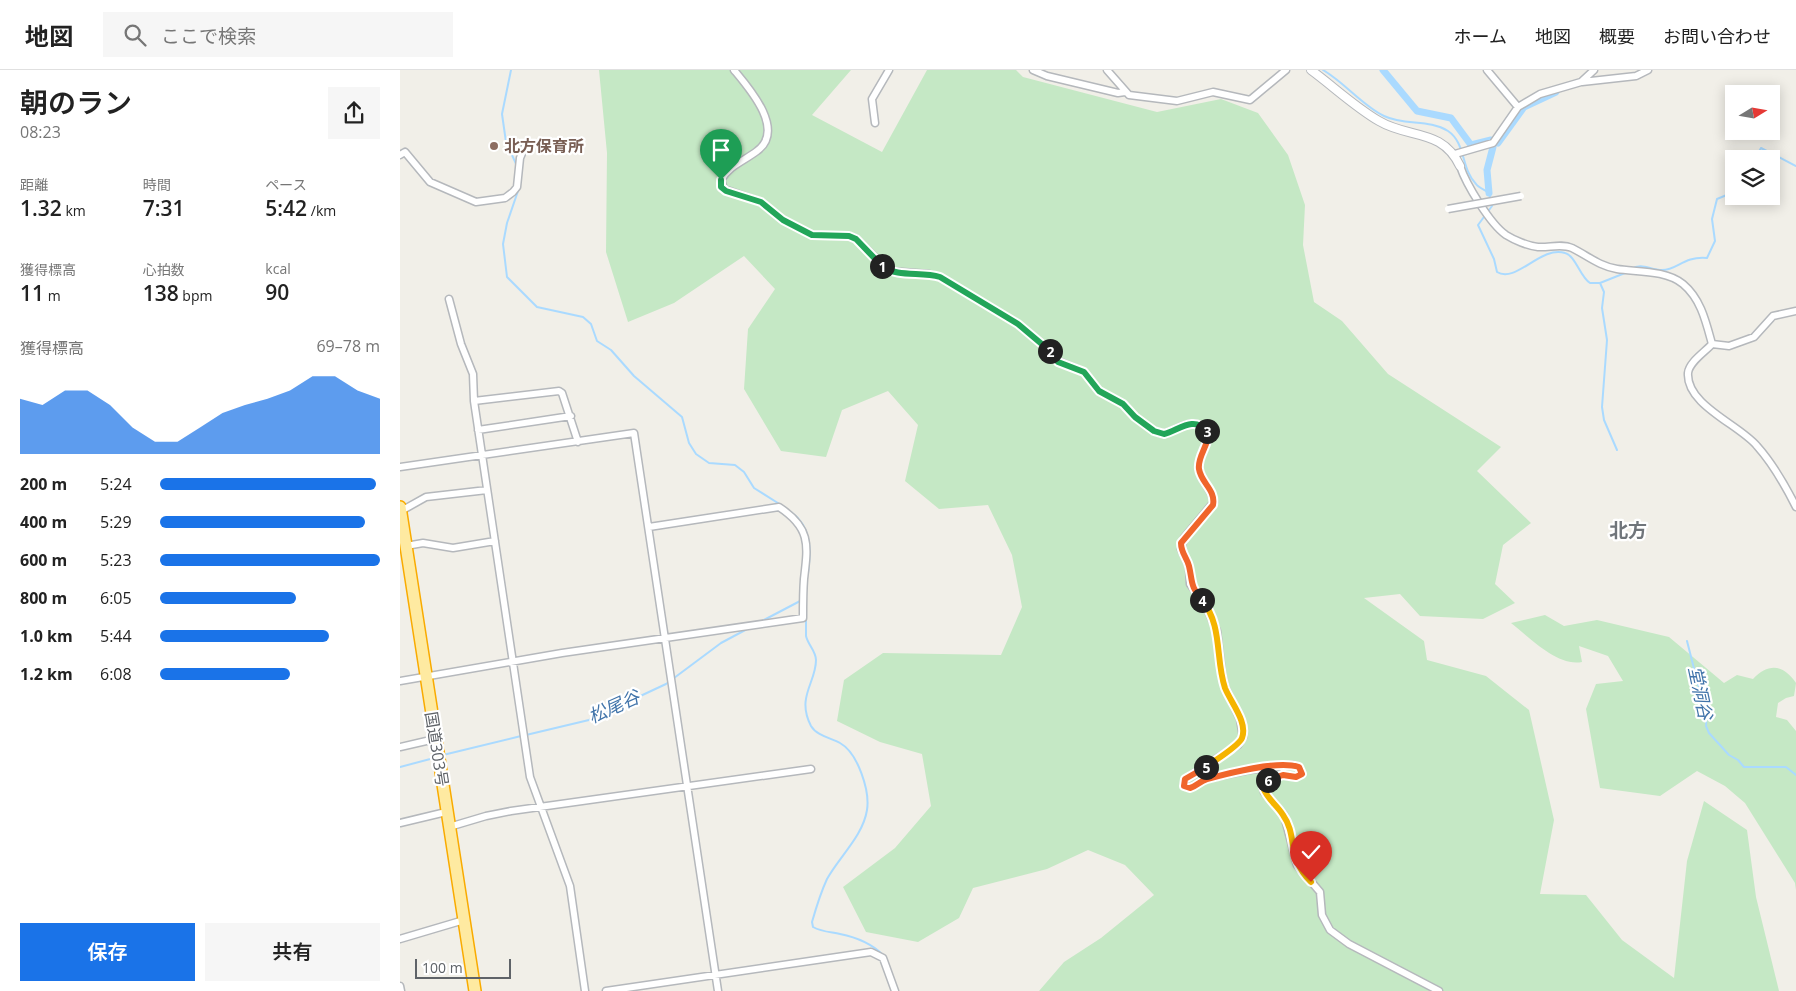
<!DOCTYPE html>
<html lang="ja">
<meta charset="utf-8">
<style>
body{margin:0;font-family:"Open Sans","Noto Sans JP",sans-serif;background:#f6f6f6;color:#222;height:100vh;display:flex;flex-direction:column;font-size:19px;white-space:nowrap}
*{box-sizing:border-box;margin:0}
p{font-size:16px;color:#767676}
.icon{flex:none;width:28px;height:28px;fill:none;stroke:currentColor;stroke-width:2;stroke-linecap:round;stroke-linejoin:round}
.map{position:relative;flex:1;overflow:hidden}
.drawer{display:flex;flex-direction:column;background:#fff;width:400px}
.drawer>*{flex:none}
.needle{width:32px;rotate:79deg}
.buttons{position:absolute;left:1325px;top:15px;display:grid;gap:10px}
.buttons a{display:grid;place-items:center;width:55px;height:55px;border-radius:0px;background:#fff;box-shadow:0 2px 12px #0003;font-size:25px}
.scale{position:absolute;left:15px;bottom:12px;width:96px;box-sizing:border-box;padding-left:5px;border:2px solid #5f6368;border-top:0;font-size:14px;line-height:18px;white-space:nowrap;color:#5f6368;-webkit-text-stroke:4px #fff;paint-order:stroke}
.pin{position:absolute;display:grid;place-items:center;width:42px;height:42px;color:#fff;margin:-51px -21px;border-radius:50% 50% 50% 0;rotate:-45deg;box-shadow:0 0 5px #0007}
.pin .icon{rotate:45deg}
.km{position:absolute;width:25px;height:25px;margin:-12px;border-radius:50%;background:#222;color:#fff;font-size:14px;line-height:25px;text-align:center}
.round{display:grid;place-items:center;flex:none;width:52px;height:52px;border-radius:0px;background:#f6f6f6}
.headline{display:flex;align-items:center;justify-content:space-between;height:85px;padding:0 20px}
h1{font-size:28px;font-weight:600;line-height:38px}
.figures{display:grid;grid-template-columns:repeat(3,1fr);gap:8px;height:85px;padding:5px 20px}
.figures div{display:grid;align-content:center}
.figures b{font-size:21px;font-weight:600}
.figures small{font-size:14px;font-weight:400}
.figures p{font-size:14px}
.chart{height:140px;padding:10px 20px}
.chart p{display:flex;justify-content:space-between}
.chart svg{width:100%;height:90px;margin-top:5px;fill:#1a73e8;opacity:.7}
.button{display:flex;gap:10px;margin-top:auto;padding:10px 20px}
.button a{flex:1;height:58px;border-radius:0px;background:#1a73e8;color:#fff;font-size:20px;font-weight:600;line-height:58px;text-align:center}
.button a+a{background:#f6f6f6;color:#222}
ul{padding:0 20px;list-style:none;font-size:16px}
li{display:grid;grid-template-columns:80px 60px 1fr;align-items:center;height:38px}
li i{height:12px;border-radius:6px;background:#1a73e8}
header{display:flex;align-items:center;gap:30px;box-sizing:border-box;height:70px;padding:0 25px;background:#fff;border-bottom:1px solid #e0e0e0}
header strong{font-size:24px}
nav{display:flex;gap:28px;margin-inline-start:auto;font-size:18px}
.search{width:350px;height:45px;background:#f6f6f6;display:flex;align-items:center;gap:12px;box-sizing:border-box;padding:0 18px;border-radius:0px;color:#767676;font-size:19px}
main{display:flex;flex:1;min-height:0}
.map>svg:first-child{display:block}
</style>
<header>
<strong>地図</strong>
<div class="search"><svg class="icon" aria-label="search" viewBox="0 0 24 24"><circle cx="10" cy="10" r="6"/><path d="M15 15l6 6"/></svg>ここで検索</div>
<nav><a>ホーム</a><a>地図</a><a>概要</a><a>お問い合わせ</a></nav>
</header>
<main>
<section class="drawer">
<div class="headline"><div><h1>朝のラン</h1><p>08:23</p></div><a class="round"><svg class="icon" aria-label="share" viewBox="0 0 24 24"><path d="M12 15V3M7 8l5-5 5 5M5 13v7h14v-7"/></svg></a></div>
<div class="figures">
<div><p>距離</p><b>1.32<small> km</small></b></div>
<div><p>時間</p><b>7:31</b></div>
<div><p>ペース</p><b>5:42<small> /km</small></b></div>
</div>
<div class="figures">
<div><p>獲得標高</p><b>11<small> m</small></b></div>
<div><p>心拍数</p><b>138<small> bpm</small></b></div>
<div><p>kcal</p><b>90</b></div>
</div>
<div class="chart"><p><span>獲得標高</span>69–78 m</p>
<svg viewBox="0 0 160 44" preserveAspectRatio="none"><path d="M0 44V17L10 20L20 13L30 13L40 20L50 31L60 38L70 38L80 31L90 24L100 20L110 17L120 13L130 6L140 6L150 13L160 17V44z"/></svg>
</div>
<ul>
<li><b>200 m</b>5:24<i style="width:98%"></i></li>
<li><b>400 m</b>5:29<i style="width:93%"></i></li>
<li><b>600 m</b>5:23<i style="width:100%"></i></li>
<li><b>800 m</b>6:05<i style="width:62%"></i></li>
<li><b>1.0 km</b>5:44<i style="width:77%"></i></li>
<li><b>1.2 km</b>6:08<i style="width:59%"></i></li>
</ul>
<div class="button"><a>保存</a><a>共有</a></div>
</section>
<div class="map">
<svg width="1396" height="921" viewBox="0 0 1396 921">
<rect width="100%" height="100%" fill="#f1efe8"/>
<path fill="#c5e8c5" d="M199 0H451L412 45 482 82 527 0H616L623 7 757 42 821 29 858 43 888 85 905 135 903 175 914 232 942 251 988 304 1101 377 1077 401 1131 453 1103 475 1095 514 1115 533 1083 549 1020 546 1000 524 964 528 1024 571 1027 590 1086 606 1129 640 1154 750 1140 824 1186 825 1222 870 1274 908 1287 791 1304 731 1347 760 1356 827 1379 921H639L664 892 701 868 754 825 725 795 688 780 647 799 573 818 559 848 518 872 466 862 443 817 495 778 531 736 522 684 480 672 437 651 444 610 483 583 601 585 622 537 612 485 588 435 539 439 505 411 518 355 488 321 442 340 426 387 381 381 344 319 348 259 375 219 344 186 274 233 228 252 206 182 207 83Z
M1145 545 1164 556 1197 550 1269 567 1324 613 1337 605 1353 609C1369 592 1384 595 1396 613L1394 626 1386 628 1378 633 1376 647 1387 650 1396 661V820L1395 813 1345 733 1325 716 1297 701 1260 726 1200 718 1186 639 1196 614 1223 611 1208 586 1179 576 1182 592C1157 597 1129 567 1111 553Z"/>
<g fill="none" stroke-linecap="round" stroke-linejoin="round">
<path stroke="#aadaff" stroke-width="2" d="M111 0 102 44 106 72 117 96
M923 0C945 13 963 36 984 46 1005 56 1029 49 1048 61 1066 73 1061 99 1076 114 1079 118 1085 120 1089 123L1092 136 1078 155 1094 189 1097 202C1116 214 1141 175 1165 183 1176 186 1180 207 1190 213H1200L1225 203
M1355 89 1361 78 1396 96
M118 121 107 153 103 174 107 207 137 237 183 247 191 254 197 271 211 280 234 306 282 347 289 373 296 384 309 393 335 395 344 402 354 418 381 435
M1231 199C1242 192 1250 200 1262 200 1278 200 1283 186 1307 188L1315 171 1312 149 1317 129 1334 122
M1200 213 1204 222 1202 238 1207 270 1202 337 1204 350 1217 380
M391 442C412 457 411 481 408 503
M406 520V566C408 575 416 581 416 590 416 613 396 627 411 656 417 666 431 668 440 673 458 683 470 721 467 740 463 766 439 787 427 809 421 822 416 838 412 852L413 857C422 862 431 862 440 864 455 867 472 874 483 885
M362 551 402 530
M1287 571 1301 626 1307 640 1306 656 1309 663 1329 685 1338 690 1344 697H1386L1396 705
M126 665 189 650 266 614 321 573 349 558
M43 685 121 666
M0 697 34 688"/>
<path stroke="#aadaff" stroke-width="7" d="M983 0 1017 41 1051 48 1071 75 1091 70
M1098 73 1124 37 1156 22
M1089 123 1087 100 1093 77"/>
<g stroke="#b5b8bc" stroke-width="9">
<path id="minor" d="M334 0C349 18 386 60 357 81 344 91 330 95 321 110L324 119 361 132 383 150 412 165 449 166 456 169 489 201 529 204 540 207 618 254 651 282 658 291 684 302 699 321 723 334 735 347 754 361 763 364C778 360 793 345 807 361 811 374 797 385 799 399 801 412 812 419 814 432L784 468 781 479 789 496 790 514 805 534 817 561 822 604 825 617 840 649 843 667 838 675 785 709 784 716 790 718 805 709 849 700 893 695 899 697 902 704 896 707 883 705 866 711 863 717 864 722 884 745 897 795 920 822 922 845 930 860 949 874 1039 921
M633 0 647 6 718 23 725 22
M707 0 729 25 777 31 813 22 850 30 886 0
M1087 0 1118 37
M1182 12 1236 6 1248 0
M475 53 472 29 489 0
M1055 84 1093 73 1118 37 1140 24 1181 12 1194 0
M0 85 5 82 30 112 76 132 105 128 113 122 117 117 120 88 126 74
M1060 96C1066 114 1090 154 1106 165 1114 170 1128 176 1138 177 1149 178 1161 173 1172 178 1188 186 1199 196 1217 199 1237 202 1266 200 1283 214 1301 229 1306 252 1312 274
M49 229 61 274 73 304 74 331
M1312 274C1305 282 1289 292 1288 303 1286 335 1340 355 1357 376 1374 395 1385 415 1396 437
M1312 274 1329 276 1354 267 1373 246 1396 241
M78 360 171 346
M178 372 162 323 159 321 74 331 130 707 170 816 185 921
M0 397 234 363 318 921
M1 441 26 427 87 420
M6 476 23 473 53 478 95 471
M0 611 162 583 403 548C403 535 403 522 404 509 408 475 411 458 379 437L249 457
M0 677 35 669
M0 753 46 742
M49 757 86 746 111 741 411 699
M0 869 64 850
M0 916 1 921
M206 921 471 882 483 888 495 921"/>
</g>
<g stroke="#b5b8bc" stroke-width="10">
<path id="tertiary" d="M911 0C934 17 955 37 979 51 1009 69 1042 58 1060 96"/>
</g>
<g stroke="#f9ab00" stroke-width="14">
<path id="trunk" d="M0 437 75 921"/>
</g>
<use href="#minor" stroke="#fff" stroke-width="6"/>
<use href="#tertiary" stroke="#fff" stroke-width="8"/>
<use href="#trunk" stroke="#feeaa1" stroke-width="11"/>
<g stroke="#b5b8bc" stroke-width="9" stroke-linecap="butt">
<path id="minor-bridge" d="M1048 139 1121 126"/>
</g>
<use href="#minor-bridge" stroke="#fff" stroke-width="6"/>
</g>
<g fill="none" stroke-linecap="round" stroke-linejoin="round">
<g stroke="#fff" stroke-width="10">
<path id="split-1" d="M321 110V117L326 121 361 132 383 150 412 165 449 166 456 169 482 196"/>
</g>
<g stroke="#fff" stroke-width="10">
<path id="split-2" d="M482 196C498 208 521 201 540 207L618 254 650 281"/>
</g>
<g stroke="#fff" stroke-width="10">
<path id="split-3" d="M650 281 658 292 684 302 699 321 723 334 735 347 754 361 764 364C778 361 793 345 807 361"/>
</g>
<g stroke="#fff" stroke-width="10">
<path id="split-4" d="M802 530C790 515 793 514 789 496 787 488 781 483 781 473L813 435C816 420 801 413 799 399 797 385 811 374 807 361"/>
</g>
<g stroke="#fff" stroke-width="10">
<path id="split-5" d="M802 530C823 556 815 588 825 618 831 633 848 652 842 668 839 676 814 691 806 697"/>
</g>
<g stroke="#fff" stroke-width="10">
<path id="split-6" d="M806 697 785 709 784 716 790 718C797 716 800 711 807 709 829 703 877 690 899 697L902 704 896 707 883 705 868 710"/>
</g>
<g stroke="#fff" stroke-width="10">
<path id="split-7" d="M868 710 863 717C866 728 877 735 883 745 898 766 886 787 911 812"/>
</g>
<use href="#split-1" stroke="#22a559" stroke-width="6"/>
<use href="#split-2" stroke="#22a559" stroke-width="6"/>
<use href="#split-3" stroke="#22a559" stroke-width="6"/>
<use href="#split-4" stroke="#f0652b" stroke-width="6"/>
<use href="#split-5" stroke="#f5b400" stroke-width="6"/>
<use href="#split-6" stroke="#f0652b" stroke-width="6"/>
<use href="#split-7" stroke="#f5b400" stroke-width="6"/>
</g>
<circle fill="#8d6e63" stroke="#fff" stroke-width="2" cx="94" cy="76" r="5"/>
<g text-anchor="middle" stroke-width="4.5" stroke-linejoin="round" paint-order="stroke">
<g font-size="16" font-weight="bold" fill="#785e54" stroke="#fff" text-anchor="start">
<text x="104" y="82">北方保育所</text>
</g>
<g font-size="16" fill="#5f6368" stroke="#fff">
<text transform="translate(37 679) rotate(81)" y="6">国道303号</text>
</g>
<g font-size="18" font-style="italic" fill="#4174aa" stroke="#fff">
<text transform="translate(1300 623) rotate(78)" y="6">堂洞谷</text>
<text transform="translate(214 637) rotate(-24)" y="6">松尾谷</text>
</g>
<g font-size="19" font-weight="bold" fill="#70757a" stroke="#fff">
<text x="1228" y="467">北方</text>
</g>
</g>
</svg>
<div class="buttons">
<a><svg class="needle" viewBox="-14 -14 28 28"><path d="M0-13l5 13h-10z" fill="#e53935"/><path d="M0 13l5-13h-10z" fill="#767676"/></svg></a>
<a><svg class="icon" aria-label="layers" viewBox="0 0 24 24"><path d="M12 4l9 5-9 5-9-5zM3 14l9 5 9-5"/></svg></a>
</div>
<div class="scale">100 m</div>
<div class="pin" style="left:321px;top:110px;background:#1e9e55"><svg class="icon" aria-label="arrive" viewBox="0 0 24 24"><path d="M6 21V4h12l-3 4 3 4H6"/></svg></div>
<div class="pin" style="left:911px;top:812px;background:#d93025"><svg class="icon" aria-label="check" viewBox="0 0 24 24"><path d="M5 12l5 5 9-10"/></svg></div>
<b class="km" style="left:482px;top:196px">1</b>
<b class="km" style="left:650px;top:281px">2</b>
<b class="km" style="left:807px;top:361px">3</b>
<b class="km" style="left:802px;top:530px">4</b>
<b class="km" style="left:806px;top:697px">5</b>
<b class="km" style="left:868px;top:710px">6</b>
</div>
</main>
